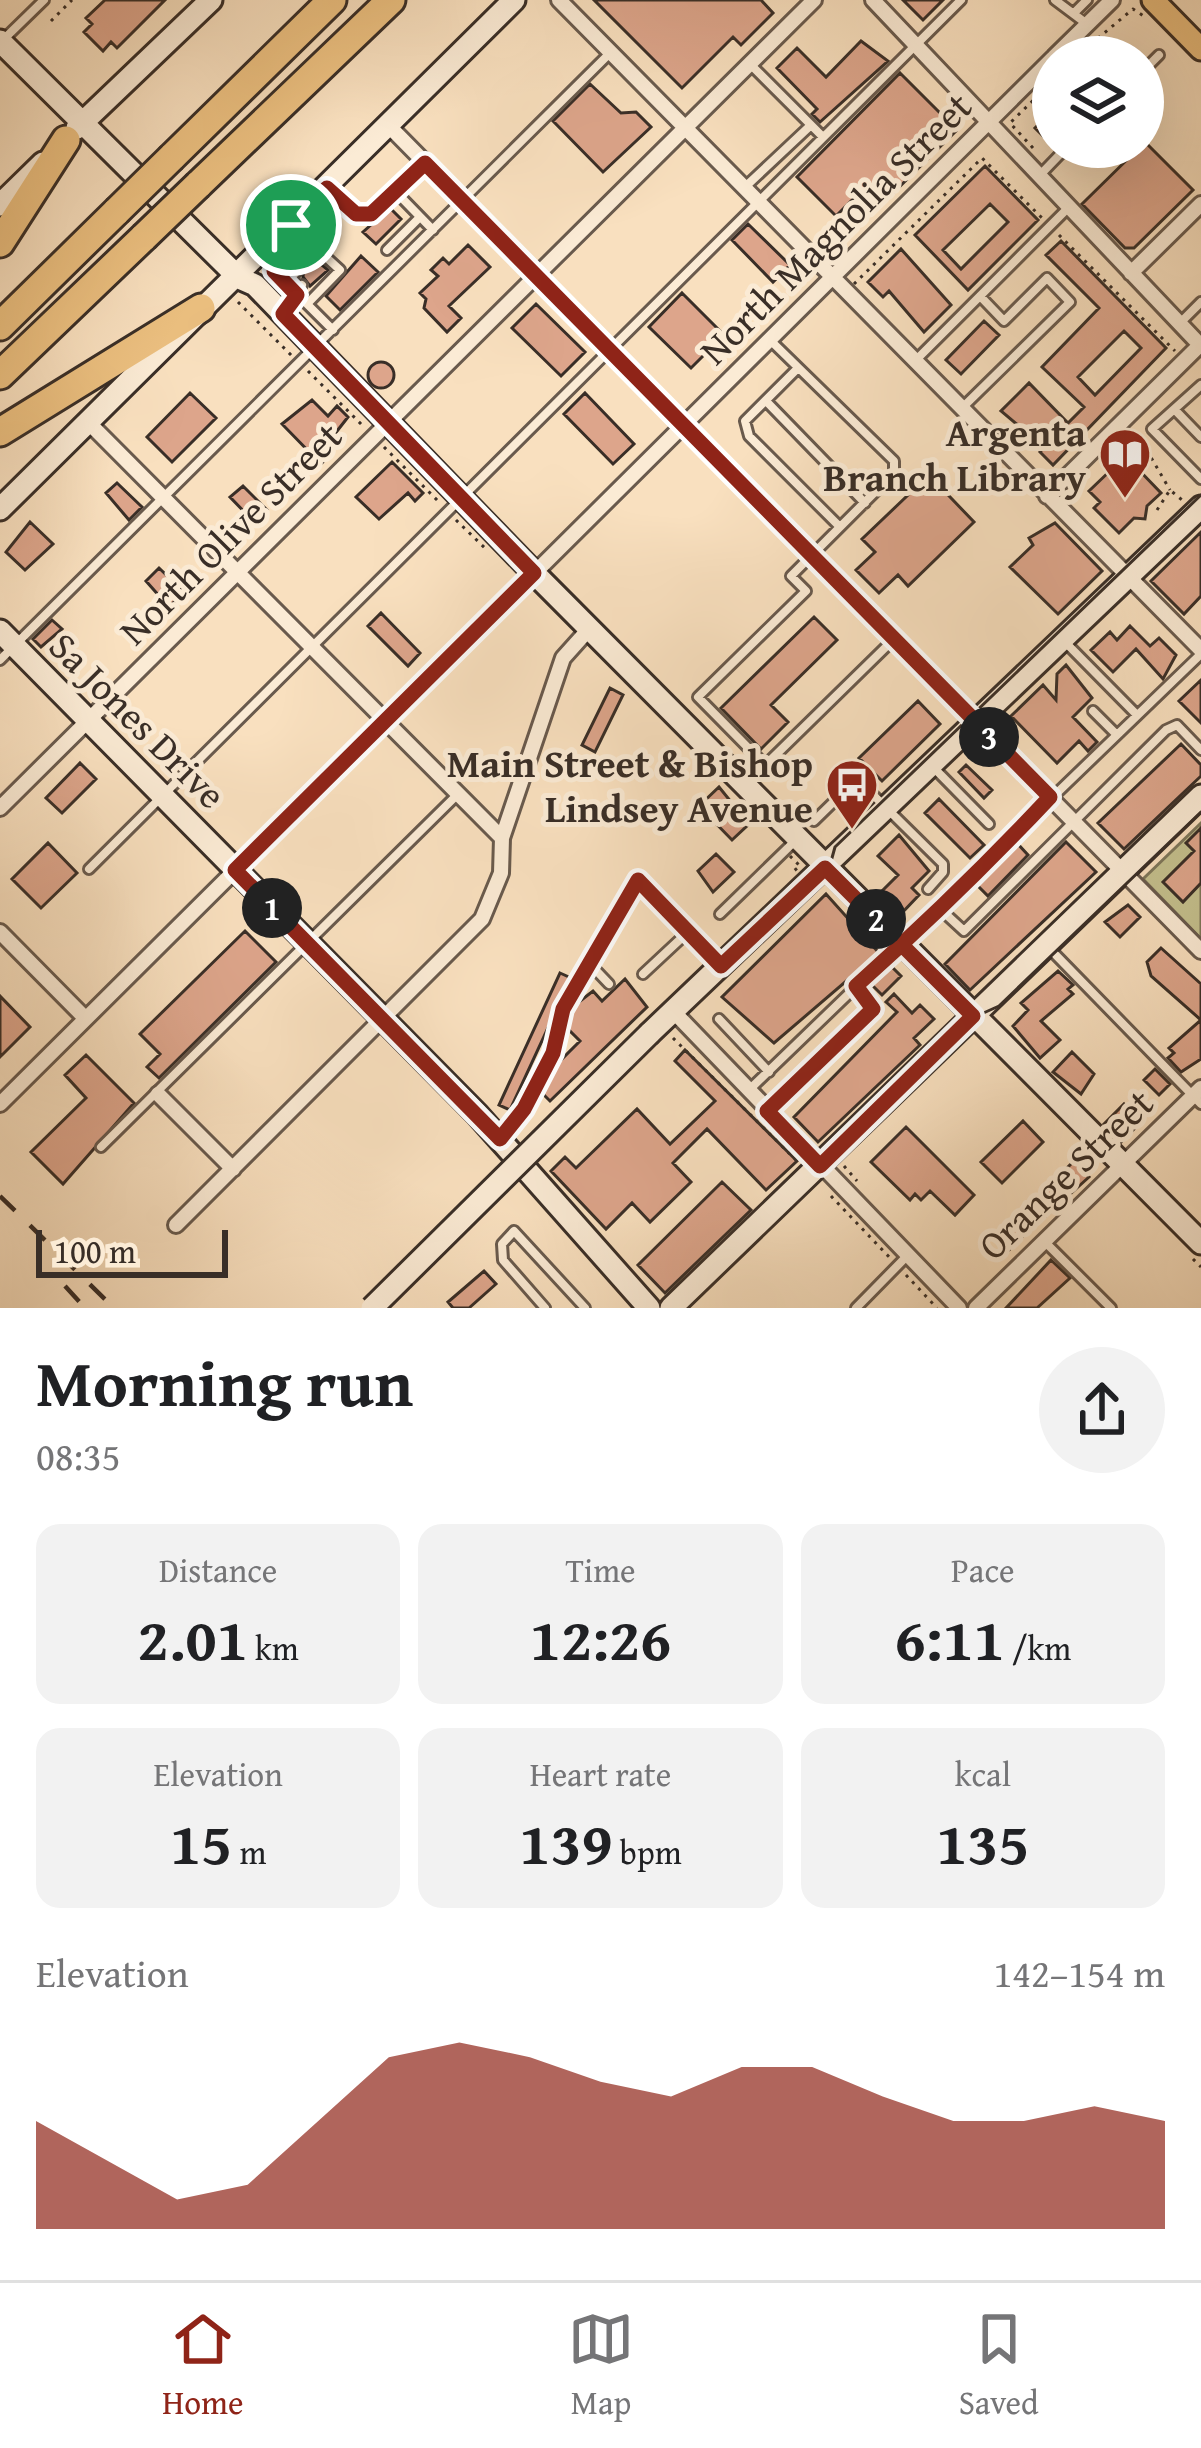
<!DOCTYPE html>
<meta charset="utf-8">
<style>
body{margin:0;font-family:"Gentium Book Plus",serif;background:#f2f2f2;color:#202124;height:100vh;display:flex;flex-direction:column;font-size:45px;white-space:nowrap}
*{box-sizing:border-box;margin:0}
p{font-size:39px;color:#757577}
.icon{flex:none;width:66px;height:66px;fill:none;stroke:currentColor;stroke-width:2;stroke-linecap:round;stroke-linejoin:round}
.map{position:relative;height:1308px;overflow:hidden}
.drawer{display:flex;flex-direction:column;background:#fff;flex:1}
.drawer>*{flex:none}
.buttons{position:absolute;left:1032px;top:36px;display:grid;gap:24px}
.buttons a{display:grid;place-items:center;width:132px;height:132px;border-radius:50%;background:#fff;box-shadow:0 12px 48px #0002;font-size:60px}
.scale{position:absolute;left:36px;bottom:30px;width:192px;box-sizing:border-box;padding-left:12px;border:6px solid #392e27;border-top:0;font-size:33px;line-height:42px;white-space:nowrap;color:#392e27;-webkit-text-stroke:9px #fbebd5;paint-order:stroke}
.pin{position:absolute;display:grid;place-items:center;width:102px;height:102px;color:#fff;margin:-51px;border:6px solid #fff;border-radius:50%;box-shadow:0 3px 12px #0007}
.km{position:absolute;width:60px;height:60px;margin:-30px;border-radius:50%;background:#222;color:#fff;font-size:33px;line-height:60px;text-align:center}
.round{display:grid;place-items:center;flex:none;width:126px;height:126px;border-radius:63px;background:#f2f2f2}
.headline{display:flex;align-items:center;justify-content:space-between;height:204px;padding:0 36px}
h1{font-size:66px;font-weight:700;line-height:90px}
.metrics{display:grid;grid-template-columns:repeat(3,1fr);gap:18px;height:204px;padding:12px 36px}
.metrics div{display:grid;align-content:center;border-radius:24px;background:#f2f2f2;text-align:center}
.metrics b{font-size:60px;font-weight:700}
.metrics small{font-size:33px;font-weight:400}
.metrics p{font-size:33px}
.chart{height:336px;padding:24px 36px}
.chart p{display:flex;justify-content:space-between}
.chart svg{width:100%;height:216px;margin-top:12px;fill:#8f2418;opacity:.7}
.menu{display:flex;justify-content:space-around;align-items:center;height:168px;border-top:3px solid #e0e0e0;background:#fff;font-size:33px;color:#757577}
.menu a{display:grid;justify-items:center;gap:6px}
.menu .selected{color:#8f2418}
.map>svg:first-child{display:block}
</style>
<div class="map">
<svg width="1201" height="1308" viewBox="0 0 1201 1308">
<rect width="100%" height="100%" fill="#f9e0bf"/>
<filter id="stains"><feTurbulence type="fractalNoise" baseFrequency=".00167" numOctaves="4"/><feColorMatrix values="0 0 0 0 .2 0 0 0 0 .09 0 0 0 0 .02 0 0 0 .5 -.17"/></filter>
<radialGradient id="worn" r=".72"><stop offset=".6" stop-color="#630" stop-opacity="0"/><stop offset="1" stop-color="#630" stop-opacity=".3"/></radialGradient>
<path fill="#c4c08e" stroke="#7e775a" stroke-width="3" d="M1201 823V939L1143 879Z"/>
<path fill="#dda58b" stroke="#392e27" stroke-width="3" fill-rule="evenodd" d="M105 0H165L117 48 111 42 103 51 84 32 92 24 86 18Z
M594 0H761L773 13 741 45 733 37 682 88Z
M903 0H943L923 20Z
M861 41 888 61 820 122 812 114 817 109 777 68 797 48 826 77Z
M900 73 957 130 875 211 858 194 836 216 797 177Z
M590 84 621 113 636 112 651 127 603 172 553 121Z
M1053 110V146L1035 128Z
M1145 142 1193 190 1134 248H1125L1082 204Z
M985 166 1038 220 968 290 915 235ZM990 204 1008 222 961 269 943 250Z
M390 208 401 219 376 244 363 232Z
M748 224 790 265 773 282 732 240Z
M1061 241 1166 348 1053 465 1040 452 1044 447 1001 411 1029 383 1068 423 1084 407 1042 367 1099 308 1046 255ZM1124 331 1141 348 1095 395 1078 377Z
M468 245 490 267 449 306 461 318 447 332 424 308 426 299 420 293 438 276 431 270 443 258 449 264Z
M901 249 951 305 924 332 889 291 883 297 868 282Z
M305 251 328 270 310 286 303 277 304 265 292 264Z
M361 256 378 272 340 310 326 296Z
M682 293 724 335 691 368 649 327Z
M536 304 585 352 561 376 512 328Z
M984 321 999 335 961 374 946 360Z
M368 375a13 13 0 1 1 26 0a13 13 0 1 1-26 0Z
M190 393 216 418 172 462 147 437Z
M585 393 634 444 613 464 564 414Z
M312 400 328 416 337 406 348 417 323 449 329 455 321 464 282 424Z
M392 462 423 493 415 501 408 493 379 519 356 497Z
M1136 467 1161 493 1147 506 1145 519 1134 518 1119 533 1094 508 1100 502 1089 491 1113 468 1124 479Z
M929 475 974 522 908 586 898 575 879 593 856 570 875 552 862 539Z
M117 483 142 507 129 520 106 493Z
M243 486 267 510 254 522 230 497Z
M30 522 53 544 25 570 6 552Z
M1055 523 1102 571 1058 614 1010 567 1033 545 1029 538Z
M1201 532V596L1184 614 1151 581Z
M159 568 184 592 169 607 146 581Z
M381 613 420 653 408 666 368 626Z
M814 617 837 640 771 705 788 722 761 749 721 708Z
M52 620 62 629 41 647 33 639Z
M1130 626 1150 646 1159 638 1176 655 1163 679 1136 649 1113 672 1091 650 1110 632 1117 640Z
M1066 665 1092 698 1073 717 1097 742 1088 751 1079 741 1057 763 1011 716 1043 685 1056 700 1057 674Z
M1201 680V723L1179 701Z
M610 688 623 695 595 752 582 745Z
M918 701 940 724 882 781 859 758Z
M1181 744 1201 765V776L1124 849 1098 823Z
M80 763 96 779 62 813 46 798Z
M966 765 992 790 984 798 959 772Z
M719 787 749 824 732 840 699 806Z
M939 799 984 845 970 858 925 813Z
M1201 828V883L1183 902 1163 882 1194 851 1186 843Z
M899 835 929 871 912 888 919 895 898 917 877 896 898 875 878 856Z
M1066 842 1096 872 970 990 945 964Z
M48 843 77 873 41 908 12 879Z
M1017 843 1028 855 988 896 975 883Z
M716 854 734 872 713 892 698 871Z
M826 894 879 953 774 1043 722 997Z
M1128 905 1140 917 1120 937 1105 922Z
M245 931 276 962 159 1078 147 1067 160 1054 140 1034Z
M1161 948 1201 984V1059L1181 1072 1168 1058 1174 1053 1169 1048 1201 1020 1151 976 1147 962Z
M890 965 901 976 882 995 871 984Z
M1058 971 1073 985 1068 989 1073 994 1041 1021 1060 1040 1040 1058 1013 1026 1028 1010 1021 1003Z
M560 973 571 978 510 1110 499 1105Z
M625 979 647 1007 550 1101 542 1093 557 1064 580 1041 567 1028 575 1005 593 991 602 1001Z
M894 994 912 1013 920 1005 934 1019 914 1038 920 1045 818 1142 794 1117 897 1012 886 1002Z
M0 996 30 1027 0 1057Z
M685 1050 797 1161 766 1190 707 1129 673 1163 691 1182 650 1222 632 1203 606 1229 551 1171 565 1157 576 1168 637 1109 670 1144 715 1101 675 1061Z
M1072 1052 1094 1074 1081 1094 1053 1072Z
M86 1055 134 1103 63 1184 31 1152 86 1098 65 1075Z
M1155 1069 1170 1084 1159 1095 1144 1080Z
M1124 1104 1141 1122 1121 1142 1104 1124Z
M1023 1121 1043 1142 1002 1183 981 1162Z
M906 1127 974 1195 955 1215 930 1191 921 1200 915 1194 910 1200 871 1162Z
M1074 1161 1089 1177 1046 1216 1033 1202Z
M722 1182 751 1210 665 1293 638 1265Z
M1011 1220 1025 1234 1007 1252 993 1238Z
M1051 1260 1070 1278 1037 1308H1006Z
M484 1271 496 1284 469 1308H453L448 1302Z"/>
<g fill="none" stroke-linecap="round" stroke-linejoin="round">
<g stroke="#695a4d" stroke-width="14">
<path id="lane" d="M1055 0 1087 24
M1075 12 1087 0
M2 41 44 0
M1072 41 1088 57
M751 65 823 137
M1143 71 1159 55
M1040 175 1067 147
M745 187 811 125
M328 190 356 214H371L426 163
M396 192 433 230
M292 226 340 270 307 304 274 271 307 237
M387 250 420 217
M286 283 298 270
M307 304 333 330
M284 313 302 285
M1181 322 1201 302
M914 362 1068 208
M798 368 745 421 749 436 840 527
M1201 385 1152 429 1201 479
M766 401 865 503
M962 408 1070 302 1047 278 1004 321 980 296
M1175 410 1201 437
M1064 641 1137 715
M0 660 611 52
M1093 711 1116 734
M765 765 698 697 806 591 791 576 894 473V461L770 340
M934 768 989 824
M745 785 893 640
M814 821 857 779 943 864V872L928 889
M89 869 961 0
M938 907 964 931 1166 730 1177 725 1201 750
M720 914 796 840
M1048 947 1201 1104
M589 963 609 984
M643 974 688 932
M719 1019 769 1072
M749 1090 1201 654
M769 1110 873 1009 857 986
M503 1135 524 1109 553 1053 563 1009 638 880 720 965
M101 1147 458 794
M1044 1241 1111 1308
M545 1308 503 1260 502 1244 514 1231 585 1308
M856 1308 907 1256"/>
</g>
<g stroke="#695a4d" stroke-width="20">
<path id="street" d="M559 0 1201 650
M873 0 1201 346
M1054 57 1112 0
M388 125 1201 951
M1131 273 1201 204
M87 421 502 838 501 873 482 919 176 1225
M1047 496 1200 345
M0 808 814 0
M502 838 563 658 589 629
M0 932 85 1018
M673 1011 959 1308
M158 1094 233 1169
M0 1104 1053 58
M976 1308 1201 1088"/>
</g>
<g stroke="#392e27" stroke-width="27">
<path id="secondary" d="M0 41 239 278 255 285 534 573 1201 1243
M77 128 211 0
M0 205 43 163
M0 509 514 0
M0 631 477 1114 649 1308
M650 1033 1201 507
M671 1308 1201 796"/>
</g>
<g stroke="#392e27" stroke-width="27">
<path id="primary" d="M1153 0 1201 49"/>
</g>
<g stroke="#392e27" stroke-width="33">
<path id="highway" d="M172 157 332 0
M198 185 391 0
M0 243 66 140
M0 326 117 211
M0 375 144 237
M0 432 201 308"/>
</g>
<path stroke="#392e27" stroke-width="3" stroke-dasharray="3 6" stroke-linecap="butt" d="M51 21 72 0
M1091 44 1133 9 1145 17
M1033 148 1010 123 1053 81
M1059 235 1175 351
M854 284 982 158 1043 219
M238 302 292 356
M308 371 365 428
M1124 435 1149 454 1170 490
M384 447 441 504
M1128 463 1135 449
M1157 510 1170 490 1182 500
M456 520 488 551
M790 856 800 866 790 874
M673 1038 800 1164
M844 1166 857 1181
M831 1196 891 1259
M1193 1259 1201 1267
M906 1275 937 1308"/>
<use href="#lane" stroke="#fbebd5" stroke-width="8"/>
<use href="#street" stroke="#fbebd5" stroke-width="14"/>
<use href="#secondary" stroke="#fbebd5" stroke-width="21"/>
<use href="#primary" stroke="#ecc080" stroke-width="21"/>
<use href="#highway" stroke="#ecc080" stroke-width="27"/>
<path stroke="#392e27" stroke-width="3" d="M1201 495 835 847 827 876 953 1010 979 1015 999 1006 1201 812"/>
<path stroke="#392e27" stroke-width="4.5" stroke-dasharray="21 21" stroke-linecap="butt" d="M0 1196 114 1308
M65 1286 85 1308"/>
<g stroke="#392e27" stroke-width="27" stroke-linecap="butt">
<path id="secondary-bridge" d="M372 1308 650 1033"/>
</g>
<g stroke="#392e27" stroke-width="33" stroke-linecap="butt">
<path id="highway-bridge" d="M117 211 172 157
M144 237 198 185"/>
</g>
<use href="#secondary-bridge" stroke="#fbebd5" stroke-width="21"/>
<use href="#highway-bridge" stroke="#ecc080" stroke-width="27"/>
</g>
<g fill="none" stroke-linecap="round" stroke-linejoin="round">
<g stroke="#fff" stroke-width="24">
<path id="route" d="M291 225 307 237 274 271 297 295 283 314 534 573 235 870 500 1139 524 1109 553 1053 563 1009 638 880 721 966 825 868 973 1016 820 1166 767 1111 873 1009 856 986C923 926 989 862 1050 797L425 163 371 214H356L327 188 291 225"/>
</g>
<use href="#route" stroke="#8f2418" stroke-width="15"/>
</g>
<defs>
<g id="library-pin" transform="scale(2.7)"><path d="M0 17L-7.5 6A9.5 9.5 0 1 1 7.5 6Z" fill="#8f2418" stroke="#fbebd5"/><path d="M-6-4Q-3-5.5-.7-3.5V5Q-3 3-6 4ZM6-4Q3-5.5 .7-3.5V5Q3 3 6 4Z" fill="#fff"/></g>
<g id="bus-pin" transform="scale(2.7)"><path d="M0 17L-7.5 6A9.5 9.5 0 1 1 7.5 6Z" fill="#8f2418" stroke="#fbebd5"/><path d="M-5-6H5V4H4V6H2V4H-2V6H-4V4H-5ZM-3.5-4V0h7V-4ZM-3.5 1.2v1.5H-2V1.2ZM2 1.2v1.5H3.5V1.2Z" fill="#fff"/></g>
</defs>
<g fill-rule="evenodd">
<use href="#library-pin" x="1125" y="454"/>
<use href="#bus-pin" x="852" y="785"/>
</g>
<g text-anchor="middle" stroke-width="10" stroke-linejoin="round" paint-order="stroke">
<g font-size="39" fill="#392e27" stroke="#fbebd5">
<text transform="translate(835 228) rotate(-45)" y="14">North Magnolia Street</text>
<text transform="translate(230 533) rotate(-45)" y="14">North Olive Street</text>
<text transform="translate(138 720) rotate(45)" y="14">Sa Jones Drive</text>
<text transform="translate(1065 1174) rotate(-44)" y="14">Orange Street</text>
</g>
<g font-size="39" font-weight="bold" fill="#392e27" stroke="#fbebd5" text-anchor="end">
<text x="1086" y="446">Argenta<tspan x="1086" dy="45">Branch Library</tspan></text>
<text x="813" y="777">Main Street &amp; Bishop<tspan x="813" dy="45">Lindsey Avenue</tspan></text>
</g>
</g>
<rect width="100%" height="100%" filter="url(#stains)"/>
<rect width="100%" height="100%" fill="url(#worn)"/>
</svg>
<div class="buttons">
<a><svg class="icon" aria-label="layers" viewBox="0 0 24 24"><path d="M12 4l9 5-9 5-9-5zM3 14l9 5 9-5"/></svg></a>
</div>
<div class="scale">100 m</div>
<div class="pin" style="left:291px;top:225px;background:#1e9e55"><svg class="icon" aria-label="arrive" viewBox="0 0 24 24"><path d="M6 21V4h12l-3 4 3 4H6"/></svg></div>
<b class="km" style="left:272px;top:908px">1</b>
<b class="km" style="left:876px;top:919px">2</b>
<b class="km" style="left:989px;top:737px">3</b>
</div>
<section class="drawer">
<div class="headline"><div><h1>Morning run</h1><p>08:35</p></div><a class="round"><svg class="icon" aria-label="share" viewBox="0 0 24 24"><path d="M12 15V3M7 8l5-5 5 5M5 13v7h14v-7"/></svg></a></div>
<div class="metrics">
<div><p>Distance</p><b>2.01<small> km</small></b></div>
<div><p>Time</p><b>12:26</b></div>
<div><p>Pace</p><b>6:11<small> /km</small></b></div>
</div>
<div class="metrics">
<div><p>Elevation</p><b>15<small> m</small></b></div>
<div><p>Heart rate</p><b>139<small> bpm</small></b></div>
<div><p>kcal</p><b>135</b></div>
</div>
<div class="chart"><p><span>Elevation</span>142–154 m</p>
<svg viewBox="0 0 160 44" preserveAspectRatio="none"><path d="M0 44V22L10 30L20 38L30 35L40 22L50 9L60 6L70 9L80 14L90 17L100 11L110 11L120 17L130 22L140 22L150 19L160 22V44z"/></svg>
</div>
</section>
<nav class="menu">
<a class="selected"><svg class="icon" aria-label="home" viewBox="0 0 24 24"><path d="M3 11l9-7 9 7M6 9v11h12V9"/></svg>Home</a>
<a><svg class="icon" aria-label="map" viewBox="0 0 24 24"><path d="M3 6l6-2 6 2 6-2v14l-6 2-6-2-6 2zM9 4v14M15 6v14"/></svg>Map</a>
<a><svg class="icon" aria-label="saved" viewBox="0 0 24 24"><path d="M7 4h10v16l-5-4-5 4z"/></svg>Saved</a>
</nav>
